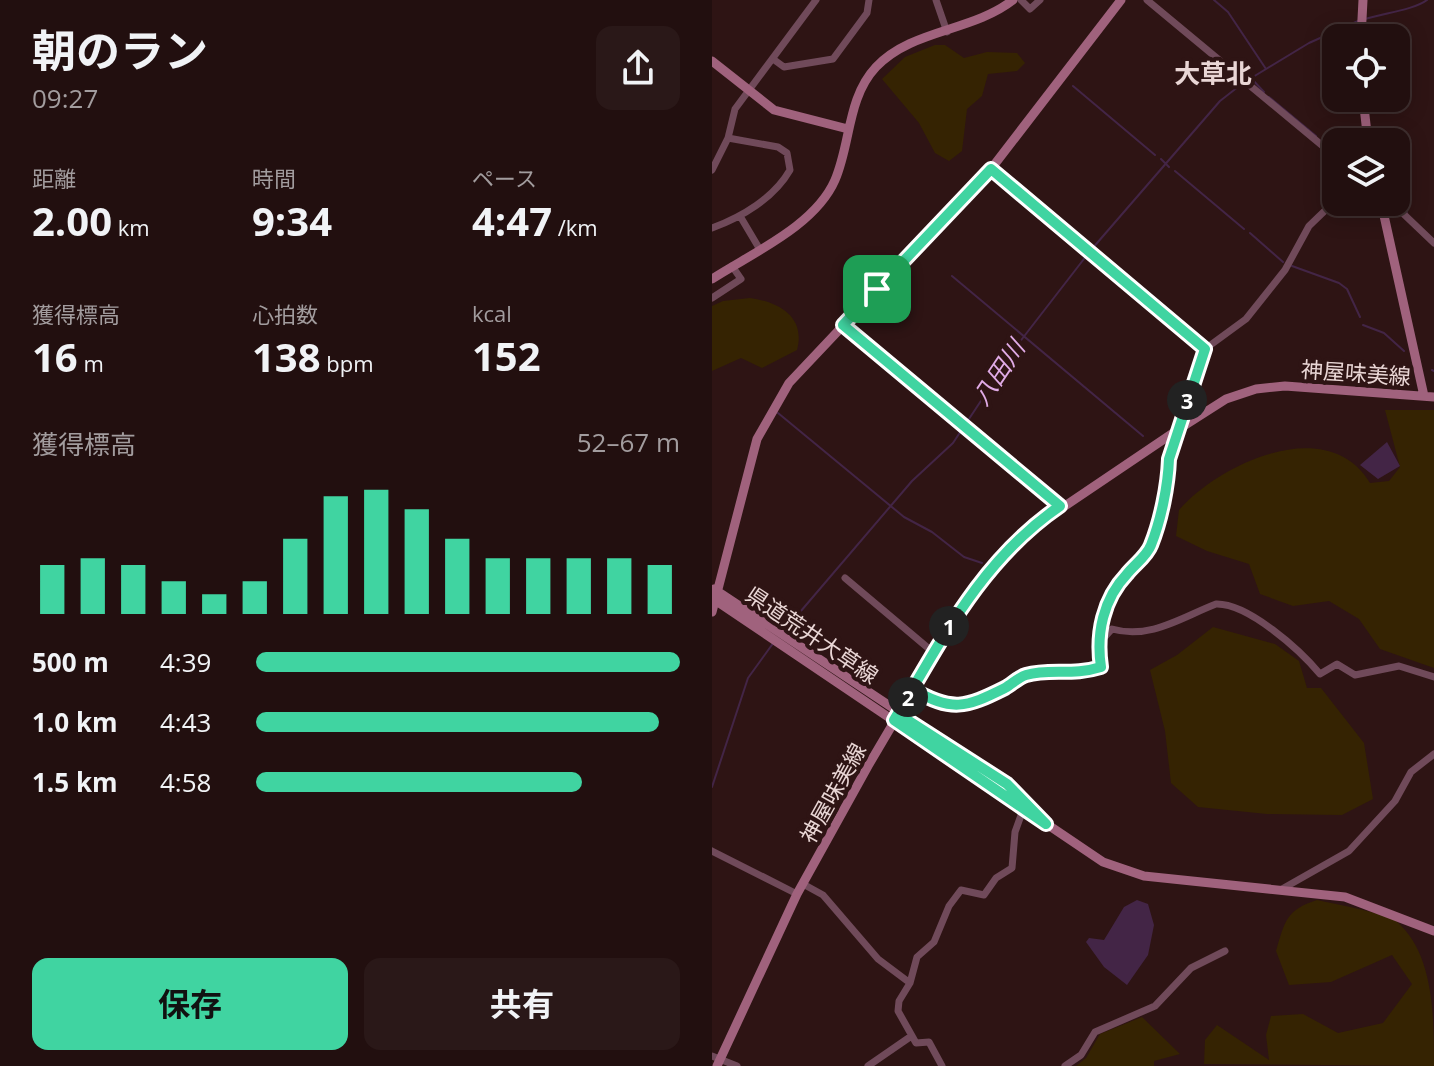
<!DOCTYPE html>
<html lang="ja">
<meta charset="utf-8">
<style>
body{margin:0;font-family:"Open Sans","Noto Sans JP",sans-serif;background:#2a1818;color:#f1f3f6;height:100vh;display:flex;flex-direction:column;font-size:30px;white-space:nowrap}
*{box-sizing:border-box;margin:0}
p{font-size:26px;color:#a29c9e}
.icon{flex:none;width:44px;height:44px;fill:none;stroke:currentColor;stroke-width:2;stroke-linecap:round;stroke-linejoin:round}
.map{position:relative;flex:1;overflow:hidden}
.side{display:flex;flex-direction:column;background:#220f0f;width:712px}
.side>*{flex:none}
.tools{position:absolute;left:610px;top:24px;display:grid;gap:16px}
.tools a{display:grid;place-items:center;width:88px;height:88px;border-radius:16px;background:#220f0f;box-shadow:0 4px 20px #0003,0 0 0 2px #3f2f2f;font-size:40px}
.pin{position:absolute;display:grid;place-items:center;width:68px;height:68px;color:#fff;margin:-34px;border-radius:16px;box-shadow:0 4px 12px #0006}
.km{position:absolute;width:40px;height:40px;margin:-20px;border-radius:50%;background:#222;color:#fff;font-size:22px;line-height:40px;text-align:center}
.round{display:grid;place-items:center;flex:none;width:84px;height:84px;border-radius:16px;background:#2a1818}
.head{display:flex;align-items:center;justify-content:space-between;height:136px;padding:0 32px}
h1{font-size:44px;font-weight:700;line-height:60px}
.figures{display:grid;grid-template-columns:repeat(3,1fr);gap:12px;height:136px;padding:8px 32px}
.figures div{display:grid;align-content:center}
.figures b{font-size:40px;font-weight:700}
.figures small{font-size:22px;font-weight:400}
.figures p{font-size:22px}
.chart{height:224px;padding:16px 32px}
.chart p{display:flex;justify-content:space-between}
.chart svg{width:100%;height:144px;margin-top:8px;stroke:#40d4a1;stroke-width:6}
.action{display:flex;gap:16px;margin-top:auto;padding:16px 32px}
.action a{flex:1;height:92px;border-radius:16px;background:#40d4a1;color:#111;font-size:32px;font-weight:700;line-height:92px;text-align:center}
.action a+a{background:#2a1818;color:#f1f3f6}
ul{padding:0 32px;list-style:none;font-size:26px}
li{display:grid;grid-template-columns:128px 96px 1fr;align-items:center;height:60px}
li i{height:20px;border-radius:10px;background:#40d4a1}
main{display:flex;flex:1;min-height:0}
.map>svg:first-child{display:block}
</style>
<main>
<section class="side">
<div class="head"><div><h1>朝のラン</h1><p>09:27</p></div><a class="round"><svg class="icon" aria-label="share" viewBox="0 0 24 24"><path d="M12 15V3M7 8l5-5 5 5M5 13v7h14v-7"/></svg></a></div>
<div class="figures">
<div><p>距離</p><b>2.00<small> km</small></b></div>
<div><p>時間</p><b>9:34</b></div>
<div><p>ペース</p><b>4:47<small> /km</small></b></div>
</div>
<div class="figures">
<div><p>獲得標高</p><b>16<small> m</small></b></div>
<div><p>心拍数</p><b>138<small> bpm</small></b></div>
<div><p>kcal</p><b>152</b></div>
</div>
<div class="chart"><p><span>獲得標高</span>52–67 m</p>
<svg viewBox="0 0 160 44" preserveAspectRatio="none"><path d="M5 44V29M15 44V27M25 44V29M35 44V34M45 44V38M55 44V34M65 44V21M75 44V8M85 44V6M95 44V12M105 44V21M115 44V27M125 44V27M135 44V27M145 44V27M155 44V29"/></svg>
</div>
<ul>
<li><b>500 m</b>4:39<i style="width:100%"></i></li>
<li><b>1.0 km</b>4:43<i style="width:95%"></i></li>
<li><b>1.5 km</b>4:58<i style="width:77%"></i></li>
</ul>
<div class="action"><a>保存</a><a>共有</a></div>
</section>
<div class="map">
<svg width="722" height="1066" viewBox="0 0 722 1066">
<rect width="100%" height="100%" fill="#2e1414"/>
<path fill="#352302" d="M223 45H233L252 58 275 52 305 53 313 63 305 71 276 74 270 96 255 109 250 151 237 161 223 153 207 123 170 79 193 57Z
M38 298C67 302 94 317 85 350L50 368 29 358 0 371V306L11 301Z
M673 410H722V668L668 649 647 619 617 601 581 606 548 594 537 564 495 551 464 536 467 510C508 463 616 413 658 483L677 481 688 467Z
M501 627 563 644 587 661 595 688H609L652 743 661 799 630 815 555 814 486 807 459 783 453 731 438 670 465 655Z
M605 900C622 904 673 913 684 921 722 953 722 1016 722 1066L492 1064 493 1040 505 1025 557 1060 554 1035 559 1016 591 1014 626 1033 671 1023 700 984 680 955 619 982 577 985 564 951C573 921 574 910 605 900Z
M430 1017 468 1054 442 1061V1066H364L374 1058 388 1034Z"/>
<path fill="#432546" d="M675 442 688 466 666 479 648 465Z
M425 900 436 904 442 925 436 955 415 985 392 967 374 942 377 938 392 940 412 907Z"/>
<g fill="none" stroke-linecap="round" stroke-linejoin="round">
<path stroke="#432546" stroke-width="2" d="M502 0 516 12 554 69
M653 19C671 13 702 10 715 0
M539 78 552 92
M536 80 597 43 646 21
M361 86 443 155
M557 97 604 136
M615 145 624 151
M449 159 457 167
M463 171 532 229
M684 201 695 212
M538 233 571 262
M379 250 508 101 531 83
M580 266 627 283 635 289 648 317
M240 276 431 436
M651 325 672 333 692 351
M720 370 722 371
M66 413 192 517 220 532 252 557 270 563
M71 632 200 481 241 443 310 339 375 255
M0 787 36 678 62 642"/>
<path stroke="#704a5a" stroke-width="7" d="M224 0 235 32
M309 0 318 9 328 0
M435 0 624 157
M61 59 72 67 121 59 155 13 157 0
M279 169 493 349
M0 170 16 138 23 109 104 0
M679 202 722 243
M28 216 47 248
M0 228C30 217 62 198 78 170L75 153 66 147 16 138
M0 298 29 279 20 266
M131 325 348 506
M133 578 222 653
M387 638 391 639 400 629C438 640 470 617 504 604 536 603 588 650 608 674L625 664 643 675 687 666 722 677
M200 689C240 712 253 708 293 688 300 684 307 677 314 675 336 669 361 675 389 667 384 634 391 599 415 574 422 566 435 556 439 545 449 520 456 486 457 459L493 349 534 319 573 270 597 226 624 200
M0 851 85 894
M91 884 111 895 166 959 198 983
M570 889 637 851 683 801 699 772 722 754
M0 1056 25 1066
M156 1066 198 1037
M230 1066 217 1042 204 1043 186 1011 187 1001 198 983 205 957 222 942 237 906 249 890 272 895 284 878 300 868 303 832 312 807
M353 1066 369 1055 383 1032 443 1006 479 968 513 951"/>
<path stroke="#a0627d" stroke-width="9" d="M649 38 651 0
M0 61 62 110 136 129
M651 98 656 142
M669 202 712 396
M0 279C40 253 103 226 123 180 139 143 135 98 164 67 200 29 260 32 301 0
M2 589 277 772 315 805
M0 598 391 862 432 876 633 897 722 931
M0 612 45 439 77 383 279 169 409 0
M5 1066 85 894 156 766 261 588 304 539 467 429 514 399 544 389 573 386 722 397"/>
</g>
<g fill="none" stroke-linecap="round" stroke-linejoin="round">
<g stroke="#fff" stroke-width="16">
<path id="route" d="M165 289 131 325 348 506C269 560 230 640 182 720L334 824 295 784 186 714 200 689C240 712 253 708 293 688 300 684 307 677 314 675 337 668 361 676 389 667 384 634 391 599 415 574 422 565 435 556 439 545 449 520 456 486 457 459L493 349 279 169 165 289"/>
</g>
<use href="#route" stroke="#40d4a1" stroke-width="10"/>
</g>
<g text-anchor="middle" stroke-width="8" stroke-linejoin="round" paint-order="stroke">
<g font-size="22" fill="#e9d6d5" stroke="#2e1414">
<text transform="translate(644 373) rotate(4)" y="8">神屋味美線</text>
<text transform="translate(100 635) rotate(34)" y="8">県道荒井大草線</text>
<text transform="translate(121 793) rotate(-61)" y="8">神屋味美線</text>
</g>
<g font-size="24" font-style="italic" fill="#e0abe6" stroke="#2e1414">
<text transform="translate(287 373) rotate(-56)" y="8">八田川</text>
</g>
<g font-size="26" font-weight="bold" fill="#e9d6d5" stroke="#2e1414">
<text x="501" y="83">大草北</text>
</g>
</g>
</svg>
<div class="tools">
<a><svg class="icon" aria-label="locate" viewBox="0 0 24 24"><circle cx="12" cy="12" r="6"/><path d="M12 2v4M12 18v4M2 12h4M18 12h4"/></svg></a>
<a><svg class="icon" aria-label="layers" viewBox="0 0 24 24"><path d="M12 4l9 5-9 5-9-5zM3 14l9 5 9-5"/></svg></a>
</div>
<div class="pin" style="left:165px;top:289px;background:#1e9e55"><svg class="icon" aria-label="arrive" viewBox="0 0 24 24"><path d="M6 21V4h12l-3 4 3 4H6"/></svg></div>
<b class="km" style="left:237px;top:626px">1</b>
<b class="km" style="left:196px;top:697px">2</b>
<b class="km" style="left:475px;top:400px">3</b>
</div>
</main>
